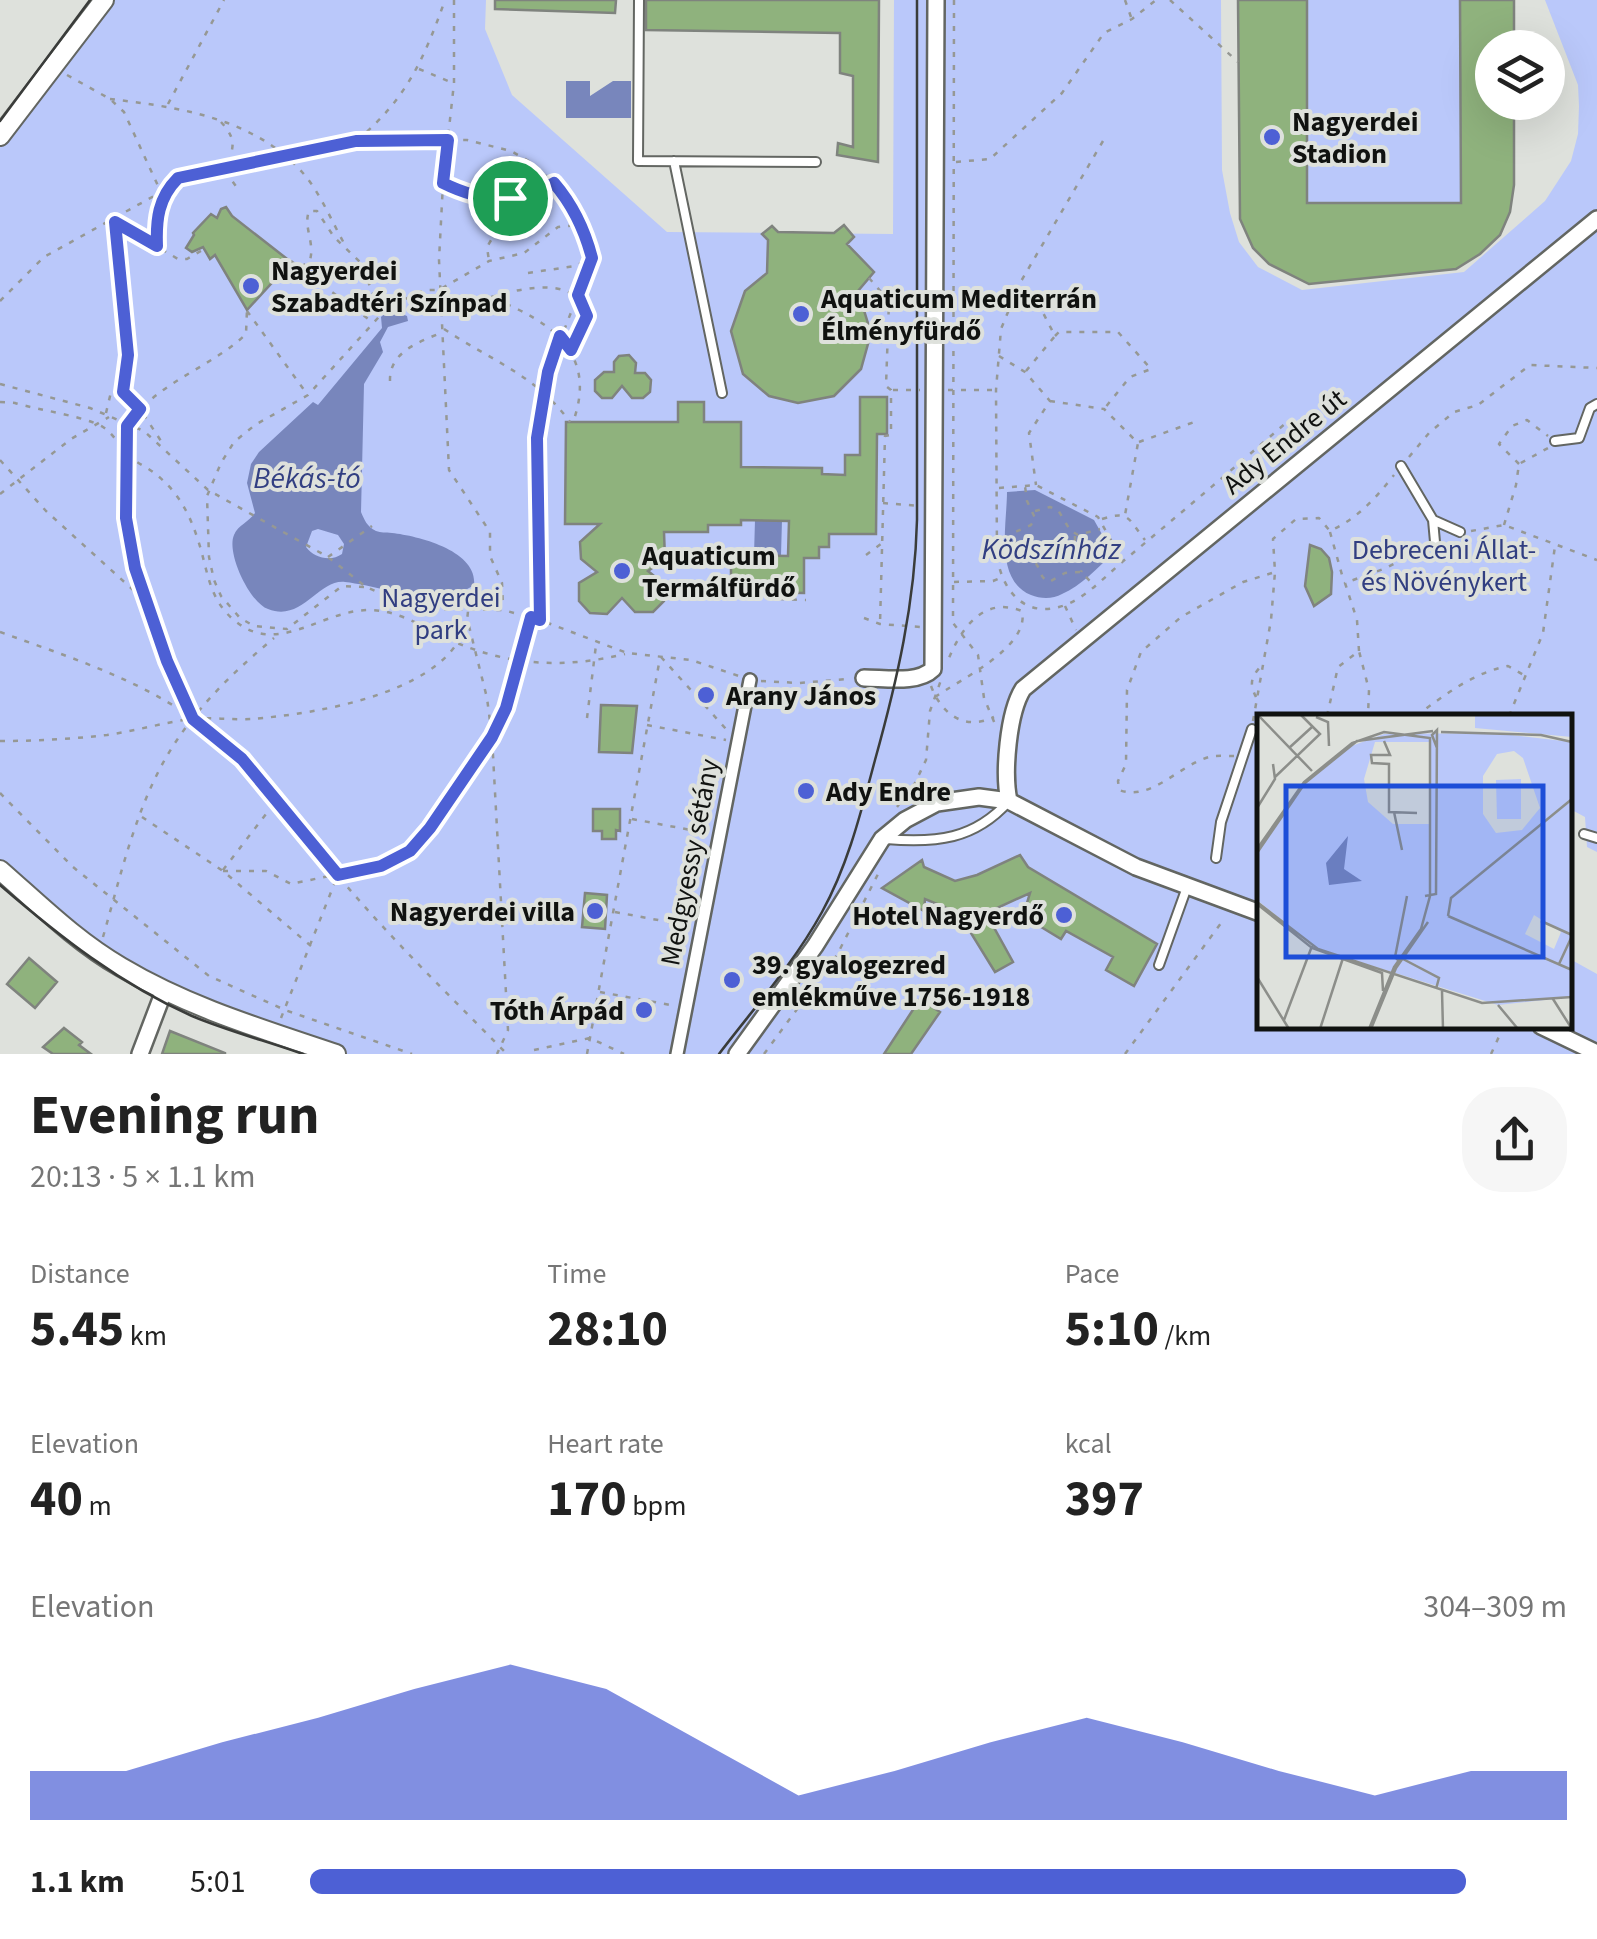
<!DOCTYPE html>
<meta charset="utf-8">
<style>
body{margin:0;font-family:"Source Sans 3",sans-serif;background:#f6f6f6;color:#222;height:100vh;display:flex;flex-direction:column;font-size:38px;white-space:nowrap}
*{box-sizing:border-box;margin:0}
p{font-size:32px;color:#767676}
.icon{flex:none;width:55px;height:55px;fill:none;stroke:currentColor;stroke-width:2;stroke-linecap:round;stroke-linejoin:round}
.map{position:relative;height:1054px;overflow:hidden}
.sheet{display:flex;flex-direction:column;background:#fff;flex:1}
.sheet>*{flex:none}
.buttons{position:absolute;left:1475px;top:30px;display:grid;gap:20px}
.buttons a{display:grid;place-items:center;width:90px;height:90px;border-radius:50%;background:#fff;box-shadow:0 10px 40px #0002;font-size:50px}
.pin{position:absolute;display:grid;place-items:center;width:85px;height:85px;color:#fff;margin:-42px;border:5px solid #fff;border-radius:50%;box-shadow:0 2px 10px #0007}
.round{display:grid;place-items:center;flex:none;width:105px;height:105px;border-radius:40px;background:#f6f6f6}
.head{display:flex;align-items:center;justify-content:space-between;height:170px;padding:0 30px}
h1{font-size:55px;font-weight:700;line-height:75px}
.stats{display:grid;grid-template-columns:repeat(3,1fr);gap:15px;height:170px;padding:10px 30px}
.stats div{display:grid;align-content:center}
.stats b{font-size:50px;font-weight:700}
.stats small{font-size:28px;font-weight:400}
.stats p{font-size:28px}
.chart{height:280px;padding:20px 30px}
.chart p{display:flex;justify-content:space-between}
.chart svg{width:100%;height:180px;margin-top:10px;fill:#4d60d5;opacity:.7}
ul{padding:0 30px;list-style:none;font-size:32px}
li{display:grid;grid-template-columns:160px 120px 1fr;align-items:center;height:75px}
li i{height:25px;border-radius:12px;background:#4d60d5}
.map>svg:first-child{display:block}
</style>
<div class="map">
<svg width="1597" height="1054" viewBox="0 0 1597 1054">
<rect width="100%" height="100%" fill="#dee1dc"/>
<path fill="#bac8fa" d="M104 0H486L485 29 512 95 667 232 893 234 894 0H1221L1222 170 1230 213 1239 242 1258 267 1302 290 1464 272 1545 201 1571 161 1578 134 1579 106 1578 85 1545 0H1597V852L1587 847 1585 817 1570 809V716H1260V1026H1570V959L1597 974V1054H336L200 1007 92 939 0 862V137Z
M1307 0H1460L1461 203H1307Z"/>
<path fill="#7886bc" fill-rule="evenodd" d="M566 81H590V96L613 81H631V118H566Z
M389 309 407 316 408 321 388 327 380 342 383 352 364 384 361 512C364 519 367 527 376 531 381 533 385 532 392 533 419 536 478 551 474 585 439 610 383 586 345 582 318 579 302 623 268 609 250 603 226 553 234 535 238 525 249 522 255 513L247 483 251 464 259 452 313 402 318 405 382 328 381 317ZM318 529 338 535 344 544 342 554C331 562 314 558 306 547L312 531Z
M1035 490 1094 520 1113 554C1098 567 1081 586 1062 594 1053 599 1041 599 1031 595 994 580 1007 524 1007 492Z
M755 520H782L781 555H754Z"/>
<path fill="#8fb27d" stroke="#7f837e" stroke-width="2.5" d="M495 0H616L615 13 495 9Z
M646 0H879L878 162 837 155 838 143 853 147V76L840 73V33L646 30Z
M1238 0H1307V203H1461L1460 0H1514V48H1492V102H1514V185L1510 212 1500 235 1480 254 1456 269 1309 284 1269 264 1253 248 1240 219Z
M226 207 232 216 291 262 247 310 215 255 210 259 203 247 192 252 186 248 194 235 193 233 211 214 217 218 221 209Z
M844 225 854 237 847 244 874 272 858 291 871 333 861 369 834 396 798 403 769 396 743 374 731 331 745 291 767 273 768 240 762 234 772 226 778 232 834 233Z
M629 355 636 363 635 373H645L651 380 650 392 643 398H632L622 386 612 398H602L595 391V380L604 372H614V362L619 356Z
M860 397H887V434H877L876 534H829V547H819V558H804V593L731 592V555L788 556 789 521 741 520V525H708V532H664L665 559 648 571 664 584V601L653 612H635L622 598 607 614 590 613 579 601V583L597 572 581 559 580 542 600 524H565L566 422H678V402H704V422H741V467L822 468V474L845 475V455H860Z
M1310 545 1321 549 1329 558 1332 572 1331 594 1314 606 1305 586Z
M601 705 637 706 632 753 599 752Z
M593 809H620V831L616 830V839H602V831H593Z
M1020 855 1028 867 1157 944 1134 986 1106 970 1113 957 1066 931 1061 939 1023 916 1030 893 986 913 1013 962 995 972 963 920 945 907 925 899 924 911 882 888 922 860 924 867 955 881 977 875Z
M585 893 607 895 605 929 582 927Z
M29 958 57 982 35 1008 7 984Z
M920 999 940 1012 911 1054H884Z
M64 1028 82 1042 79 1045 91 1054H53L43 1047Z
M170 1031 225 1053V1054H162Z"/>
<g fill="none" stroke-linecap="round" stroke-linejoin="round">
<g stroke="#636662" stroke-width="12">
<path id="service" d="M639 0 638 161 816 162
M674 161 722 393
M1555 441 1579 438 1590 408 1597 404
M1401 466 1433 520 1435 542
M1433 520 1460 532
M1584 834 1597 838
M886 839C936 843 974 840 1009 801
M1216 858 1221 822 1252 729
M1159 965 1187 887"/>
</g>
<g stroke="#636662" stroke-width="16">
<path id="pedestrian" d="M677 1054 750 680"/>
</g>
<g stroke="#636662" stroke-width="20">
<path id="minor" d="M864 678C885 678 918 684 933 669L936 0
M1009 801C1003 773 1008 713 1023 689L1597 219
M1541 1026 1597 1053
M140 1054 164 991
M737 1054 815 946 882 839 905 820 937 803 979 797 1009 801 1136 867 1260 913"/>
</g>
<g stroke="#636662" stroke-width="22">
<path id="tertiary" d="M0 136 104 0
M0 870C39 904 76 941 121 967 188 1007 262 1029 336 1054"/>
</g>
<path stroke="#969894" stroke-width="2.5" stroke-dasharray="5 8" stroke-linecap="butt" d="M454 0V83L443 183 439 260 449 470 490 532V556L502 583 503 608
M954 0 953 623 978 655 984 698 995 724
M1125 0 1131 17
M1170 0 1238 62
M419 69 453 83
M67 75 110 99 124 112 159 188
M110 99C178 107 254 118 302 172 320 192 332 222 345 245
M168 104 224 0
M221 122C242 145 228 149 228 175L240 192
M357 140C406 100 424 59 445 0
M1103 141 1020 283 1001 329 996 390 997 557C1002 588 1022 617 1059 607 1084 601 1107 574 1127 558 1181 513 1234 468 1287 422
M956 162 990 159 1062 93 1104 33 1132 19 1156 0
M444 183C479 201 519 205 554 183
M480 199 498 215 500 225 487 247 489 261
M115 219 128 355 123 392
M117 223 178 259H187L204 249
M157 244 156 218 171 186
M291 261 300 268 310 260C315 242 303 227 309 211H317L334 237 360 262 381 313
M301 269 371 321
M528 273 575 266 589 259
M869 278 889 301 886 386 891 390V435L885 436 880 624
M494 299C551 321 598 354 573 422
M0 301 44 257 154 196 178 178 356 141 467 140 511 151 532 163 559 188 572 209 592 258 548 372 537 438 540 620
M247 311 307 394
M442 313C479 302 574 260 587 316L571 350
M444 329C490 360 536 375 570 422
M1055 336 1059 332H1118L1151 369 1130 377 1104 409
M999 356 1025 372 1050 401 1029 433 1036 485
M1026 371 1055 336 1040 307
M390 381C389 352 419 342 443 332
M0 384 90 408 144 431 208 490 328 557 366 587 403 603 435 609 503 610 540 620 627 653 691 660 739 676
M893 390H920
M948 390H995
M1050 401 1104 409 1138 443 1125 515
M0 402 15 403C38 410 84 416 103 427 114 434 119 446 128 455 135 462 145 466 153 472 177 490 189 512 198 540 208 570 208 599 235 621 279 657 322 609 371 610 400 611 423 627 448 639 507 666 563 669 625 654
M106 413 111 392 121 390 140 409 163 444
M1139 442 1197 421
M1409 457 1429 433 1454 412 1478 405 1530 365 1597 368
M0 460 46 511 142 598
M1519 464 1499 444 1512 426 1527 420 1548 436
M999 488 1036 485 1098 517 1122 560
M0 494 71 439 109 417
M883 503 920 506
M1035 511 1050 507 1058 510 1070 530 1078 535 1100 529
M1102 519C1130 510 1128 519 1145 540
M1504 525 1516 485 1519 464 1548 448
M1471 531 1504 525 1597 560
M1330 532 1344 582
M1075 536V547L1086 562 1081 572
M866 555 881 544
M1018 555 1013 533 1031 525 1035 518 1027 501 1025 486
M328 557 372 526
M999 557C1008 557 1027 553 1034 561 1042 570 1038 576 1049 582L1065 573 1081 572 1093 584
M954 582 993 581 1000 578
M364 587 342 586 287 629 254 626 240 618 221 596 214 580 209 557 207 496 221 463 234 442 255 425 308 395 387 308 424 290H439L489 261 524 253 558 227 578 225
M701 596 806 600
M1065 606 1076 630
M864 618 880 624 921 627
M469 626 487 698 492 737 508 1030 497 1054
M0 632C66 656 137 678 195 720 254 763 292 821 339 877 391 939 450 996 507 1054
M1359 651 1357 620 1345 583 1386 568 1426 547
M661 657 726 729
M761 681 799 683 848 679
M931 686C942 715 965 731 994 717
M935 697C961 679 1030 647 1022 611 984 596 962 627 949 658
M1256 697C1249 683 1251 677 1262 665
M192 716C157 637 126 562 125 474 124 451 123 427 140 410 170 378 215 364 246 334L247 309
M1327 716 1338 667 1359 651 1369 690 1368 716
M1416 716C1445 695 1472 673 1508 666L1527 677
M1477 716H1480
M1509 716 1543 633 1555 546
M587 718 596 645
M1253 721 1271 620 1275 572 1273 539 1296 519 1319 518 1330 531C1358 518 1375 499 1394 475
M647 725 726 740
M0 741C36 741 72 739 107 735 135 731 162 723 190 719 210 717 231 720 251 719 315 714 463 692 468 611
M1234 756C1226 756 1217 755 1209 757 1179 765 1151 802 1119 790L1118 781 1126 764 1127 690 1141 652 1181 617 1243 582 1272 573
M0 793 73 867 209 976 285 1010 412 1054
M897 807 915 783 926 760 930 711 941 680
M142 817 223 871 311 946
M632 819 707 833
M223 870 276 801
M223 871H266L291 884 381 865 410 851 430 828 492 737 506 708 531 618
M615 912 690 926
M103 937C122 871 138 797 177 740 203 701 238 668 274 638
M600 992 676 1006
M281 1018 337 877
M534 1050 590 1038 624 1054
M587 1054 660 658
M764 1054 837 955 878 874
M1125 1054 1221 923
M1491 1054 1502 1030"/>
<use href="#service" stroke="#fff" stroke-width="8"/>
<use href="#pedestrian" stroke="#fff" stroke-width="11"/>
<use href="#minor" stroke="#fff" stroke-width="15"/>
<use href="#tertiary" stroke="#fff" stroke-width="18"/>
<path stroke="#3a3c3a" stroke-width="2.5" d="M0 121 90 0
M0 885C59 936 120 984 192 1016 228 1031 266 1041 303 1054
M719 1054C754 1008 794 963 822 912 848 865 861 812 875 760 897 681 915 603 917 520V0"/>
</g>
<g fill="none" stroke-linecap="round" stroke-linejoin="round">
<g stroke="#fff" stroke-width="20">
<path id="route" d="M448 140 443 183C479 201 518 206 554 183 572 204 585 231 592 258L578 295 587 316 571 350 560 336 548 372 537 438 540 620 531 617 506 708 492 737 430 828 410 851 381 866 338 875 242 759 193 719 167 661 135 568 126 518 127 426 140 409 123 392 128 355 115 222 157 246C156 220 158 198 178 178L356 141Z"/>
</g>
<use href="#route" stroke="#4d60d5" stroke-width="12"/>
</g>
<g fill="#4d60d5" stroke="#dee1dc" stroke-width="4">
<circle cx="1272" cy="137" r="10"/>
<circle cx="251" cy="286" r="10"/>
<circle cx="801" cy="314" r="10"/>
<circle cx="622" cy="571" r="10"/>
<circle cx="706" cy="695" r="10"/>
<circle cx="806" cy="791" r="10"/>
<circle cx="595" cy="911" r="10"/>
<circle cx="1064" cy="915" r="10"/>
<circle cx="732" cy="980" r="10"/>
<circle cx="644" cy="1010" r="10"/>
</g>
<g text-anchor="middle" stroke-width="8" stroke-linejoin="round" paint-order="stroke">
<g font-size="28" font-weight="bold" fill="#101210" stroke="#dee1dc" text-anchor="start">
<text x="1292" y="131">Nagyerdei<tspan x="1292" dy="32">Stadion</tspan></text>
<text x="271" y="280">Nagyerdei<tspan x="271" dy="32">Szabadtéri Színpad</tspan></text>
<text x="821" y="308">Aquaticum Mediterrán<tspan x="821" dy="32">Élményfürdő</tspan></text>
<text x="642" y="565">Aquaticum<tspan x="642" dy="32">Termálfürdő</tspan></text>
<text x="726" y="705">Arany János</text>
<text x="826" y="801">Ady Endre</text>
<text x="575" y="921" text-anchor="end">Nagyerdei villa</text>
<text x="1044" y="925" text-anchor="end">Hotel Nagyerdő</text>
<text x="752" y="974">39. gyalogezred<tspan x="752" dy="32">emlékműve 1756-1918</tspan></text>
<text x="624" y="1020" text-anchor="end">Tóth Árpád</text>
</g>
<g font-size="28" fill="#101210" stroke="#dee1dc">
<text transform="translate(1284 441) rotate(-39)" y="10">Ady Endre út</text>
<text transform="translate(689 862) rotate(-79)" y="10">Medgyessy sétány</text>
</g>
<g font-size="28" fill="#313e81" stroke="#dee1dc">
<text x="1444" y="559">Debreceni Állat-<tspan x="1444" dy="32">és Növénykert</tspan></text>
<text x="441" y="607">Nagyerdei<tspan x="441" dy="32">park</tspan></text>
</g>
<g font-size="30" font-style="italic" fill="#323f82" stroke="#dee1dc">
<text x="307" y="488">Békás-tó</text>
<text x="1051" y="559">Ködszínház</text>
</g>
</g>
<g transform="translate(1257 714)">
<rect width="315" height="315" fill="#dee1dc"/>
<path d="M218 0H315V23L218 14ZM237 19 315 28V283L241 291 61 235 0 186V139L48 69 92 33 127 20ZM118 28H173V110H136L111 88 107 65ZM257 37 266 44 283 94 265 116 239 119 226 100V62L240 40ZM277 201 304 218 297 235 268 220ZM264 65V105H240L239 66Z" fill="#bac8fa" fill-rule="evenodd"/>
<path d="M91 122 87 155 105 167 72 171 69 149Z" fill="#7886bc"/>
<path fill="none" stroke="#8c8e8a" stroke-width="2.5" d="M0 0 55 57M59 3 71 8 72 32M184 18 284 21 315 28M127 27 133 41H114L115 49 132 50V98L160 99M32 34 55 13M18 63 63 20 43 0M0 94 18 65 16 50M137 98 145 136M0 135 47 68 95 29 127 18 173 24V182L164 215 137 253 112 315M0 139 48 69 100 27 176 17M168 182 179 180 180 16 175 21 180 34M0 188 61 235 225 289 315 283M0 190 55 234 125 259 126 277M191 202 194 184 315 85M191 202 315 256M284 207 315 221M146 245 182 264 179 275M143 248 138 243 150 182M302 250 315 222M0 263 32 315M185 277 186 315M296 285 315 315M241 291 261 315M27 306 55 232M63 315 86 244M114 315 139 254 171 208"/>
<path fill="#1d4ed8" fill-opacity="0.15" stroke="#1d4ed8" stroke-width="5" d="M29 72H286V243H29Z"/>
<rect width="315" height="315" fill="none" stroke="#101210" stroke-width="5"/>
</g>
</svg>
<div class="buttons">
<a><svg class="icon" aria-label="layers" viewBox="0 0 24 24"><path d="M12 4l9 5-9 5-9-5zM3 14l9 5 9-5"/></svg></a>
</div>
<div class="pin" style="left:510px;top:198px;background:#1e9e55"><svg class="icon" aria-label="arrive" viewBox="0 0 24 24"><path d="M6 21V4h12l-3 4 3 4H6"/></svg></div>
</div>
<section class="sheet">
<div class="head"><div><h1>Evening run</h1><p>20:13 · 5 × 1.1 km</p></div><a class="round"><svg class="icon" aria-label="share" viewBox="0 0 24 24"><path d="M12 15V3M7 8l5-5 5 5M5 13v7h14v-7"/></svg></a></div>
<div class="stats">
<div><p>Distance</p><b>5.45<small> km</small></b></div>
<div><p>Time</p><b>28:10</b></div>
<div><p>Pace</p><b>5:10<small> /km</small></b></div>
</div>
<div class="stats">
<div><p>Elevation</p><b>40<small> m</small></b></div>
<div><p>Heart rate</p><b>170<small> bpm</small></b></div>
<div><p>kcal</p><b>397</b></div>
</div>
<div class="chart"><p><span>Elevation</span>304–309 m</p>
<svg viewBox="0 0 160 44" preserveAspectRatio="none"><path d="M0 44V32L10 32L20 25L30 19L40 12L50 6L60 12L70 25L80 38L90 32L100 25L110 19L120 25L130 32L140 38L150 32L160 32V44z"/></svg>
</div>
<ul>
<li><b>1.1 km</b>5:01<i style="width:92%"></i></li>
</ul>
</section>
